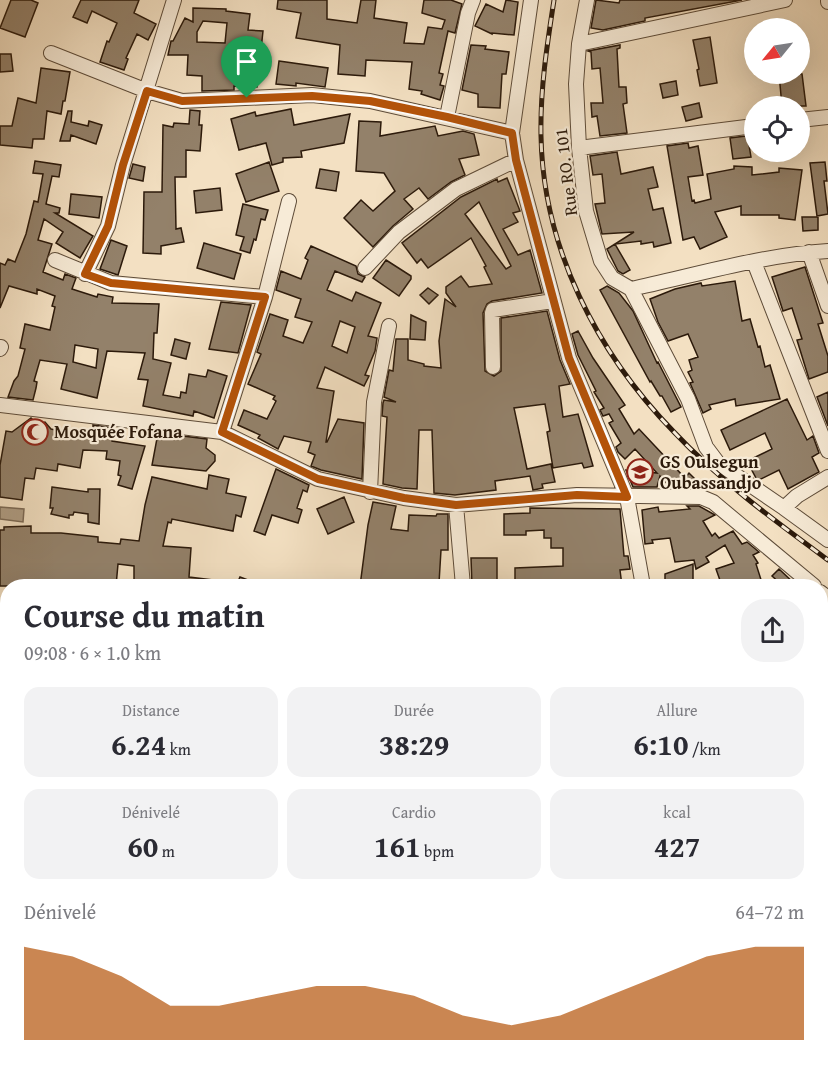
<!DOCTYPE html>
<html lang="fr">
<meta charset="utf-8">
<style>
body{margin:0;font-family:"Gentium Book Plus",serif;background:#f2f2f3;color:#2b2b33;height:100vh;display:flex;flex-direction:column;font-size:22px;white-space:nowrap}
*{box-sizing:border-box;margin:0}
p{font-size:20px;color:#7c7c81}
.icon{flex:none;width:33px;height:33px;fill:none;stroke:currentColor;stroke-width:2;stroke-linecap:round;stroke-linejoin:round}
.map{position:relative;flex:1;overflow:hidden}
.panel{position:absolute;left:0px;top:579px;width:828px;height:488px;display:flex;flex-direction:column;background:#fff;border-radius:24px 24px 0 0;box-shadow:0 6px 24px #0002}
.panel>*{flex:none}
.needle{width:39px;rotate:240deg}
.fabs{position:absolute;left:744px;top:18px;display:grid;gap:12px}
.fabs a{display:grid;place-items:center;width:66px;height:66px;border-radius:50%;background:#fff;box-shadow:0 6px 24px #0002;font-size:30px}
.pin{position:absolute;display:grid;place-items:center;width:51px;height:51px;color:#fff;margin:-62px -26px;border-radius:50% 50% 50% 0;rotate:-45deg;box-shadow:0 0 6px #0007}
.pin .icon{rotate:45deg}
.round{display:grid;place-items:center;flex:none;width:63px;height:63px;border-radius:24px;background:#f2f2f3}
.head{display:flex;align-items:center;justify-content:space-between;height:102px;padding:0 24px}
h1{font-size:33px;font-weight:600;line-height:45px}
.metrics{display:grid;grid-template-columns:repeat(3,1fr);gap:9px;height:102px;padding:6px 24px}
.metrics div{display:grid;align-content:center;border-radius:15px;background:#f2f2f3;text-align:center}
.metrics b{font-size:30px;font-weight:600}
.metrics small{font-size:16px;font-weight:400}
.metrics p{font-size:16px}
.chart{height:168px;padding:12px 24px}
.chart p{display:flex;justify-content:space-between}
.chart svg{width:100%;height:108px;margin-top:6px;fill:#b45309;opacity:.7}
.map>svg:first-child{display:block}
</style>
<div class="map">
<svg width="828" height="1066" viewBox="0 0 828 1066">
<rect width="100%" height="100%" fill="#f3e0c2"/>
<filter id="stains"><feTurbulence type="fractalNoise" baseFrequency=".00333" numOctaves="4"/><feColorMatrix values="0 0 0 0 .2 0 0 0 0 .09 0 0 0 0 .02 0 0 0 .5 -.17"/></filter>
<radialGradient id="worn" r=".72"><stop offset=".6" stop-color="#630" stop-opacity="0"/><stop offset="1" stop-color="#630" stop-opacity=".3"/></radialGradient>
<path fill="#d1bea3" stroke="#7e6c57" stroke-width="1.5" d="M0 622 7 624V699L0 695Z
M0 710 8 714V1059H109V1066H0Z"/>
<path fill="#af9d84" stroke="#7b6954" stroke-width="1.5" d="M0 507 24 509 23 522 0 519Z"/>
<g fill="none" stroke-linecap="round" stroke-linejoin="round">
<path stroke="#7b6954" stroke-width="3" d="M0 803 8 809
M60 1066V1059"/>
</g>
<path fill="#93816a" stroke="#2c1a0b" stroke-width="1.5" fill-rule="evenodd" d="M11 0H31L38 3 25 37 0 28Z
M81 0H139L134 13 156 24 148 40 137 34 126 58 128 59 124 70 100 62 107 41 109 42 117 23 92 11 87 23 73 17Z
M278 0H327V19L357 23 361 0H376L374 18 407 23 404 43 424 44 428 27 442 29 445 20 422 13 424 0H451L462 4 455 33 448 31 439 73 443 74 440 85 444 86 440 100 421 94 422 91 409 89 412 62 366 60 365 76 338 74 340 45 296 38 301 13 277 9Z
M506 0 518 2 514 35 492 33V34L475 26 486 4 503 12Z
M596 0 619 3 620 0H742L645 18V21L603 30 591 28Z
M193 8 226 9V11L250 14 248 30 263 31 257 87 234 86V90L202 91V76L187 75 188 55H168L171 41H173L185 18 193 22ZM203 21 227 23 225 43 197 42V32Z
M710 37 717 83 700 86 697 70 699 69 693 40Z
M471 45 486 46 485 49 509 52 506 74H502L500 108 478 107V94L462 90Z
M620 45V48L617 49 619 87H626L627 103 623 104 627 133 600 136 597 116 592 117 591 103H603L600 68 592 69 591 52 588 51Z
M0 54H11L13 71 0 72Z
M279 61 328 68 325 87 296 83V86L276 84Z
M41 68 70 72 65 101H63L61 114 47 111 44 139H33L32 148 0 145V126H12L18 98 36 103Z
M779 74H802L806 106H782Z
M676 81 678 95 663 98 660 84Z
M699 103 702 117 686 121 682 107Z
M291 109 294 125 350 114 344 143 301 151 302 157 283 158V162L272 165 266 143 239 150 231 119 255 112 256 116Z
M190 110 200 111 199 125H202L200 151 186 150V177H175L176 229 181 228 184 242 161 246V254L143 253 144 192H162L163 125 173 127 174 123 189 124Z
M68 111H72L71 122 88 126 89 121 102 125 96 144 71 135 70 141H60Z
M359 121 381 122 380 136 435 126 438 136 463 131 474 134 479 155 459 159 465 175 451 182 428 199 419 188 404 199 413 209 393 226 373 247 344 218 361 200 373 211 395 191 384 173 356 171Z
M754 135V144L749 145 751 157 733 159 730 138Z
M688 143 689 148 698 146 703 175 688 177 692 201 694 200 695 203 711 199 707 174 734 169V166L752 167V175L779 172V168L802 170 795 220 779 218V215H741V206L715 212 727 237 700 249 694 237 683 240 667 146Z
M617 152 621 174 653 167 658 187 648 189 653 210 663 208 671 243 654 247 653 242 641 244V241L615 244 630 270 623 274 618 271 607 249 634 232 602 234 595 204 605 203 602 174 593 175 590 156Z
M35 161 61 165 59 177 52 176 46 204 60 208 59 213H55L93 236 80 258 56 243 63 232 44 219 38 240 52 244 43 272 63 280 65 274 76 278 72 289 97 297 98 294 113 297 112 303 159 304 157 333H154L153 359 171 363 163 395 180 398 181 392 186 393 189 374 206 377 208 370 227 376 214 418 194 411 193 416 143 406 148 380 138 379 145 353 107 351 97 398 61 389 67 364 40 360 34 381 37 382 36 388 33 400 8 397 14 381 18 376 25 349 20 348 25 324 50 330 55 307 52 306 55 296 37 289V294L9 286 0 308V263L5 265 8 259 15 262 26 234 34 201 38 202 43 174 33 173ZM75 345 98 349 96 368 73 362Z
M269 162 279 191 246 202 236 174Z
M825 162 827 181H824L828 214 817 216 810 163Z
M133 164 145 167 143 181 129 178Z
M320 169 339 172 336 191 316 188Z
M507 178 520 211 513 213 518 222 503 229 518 255 530 250 542 293 492 301 487 304 483 313 485 371 494 376 501 371V318L547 311 560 360 570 384 559 386 563 417 578 414 593 466 584 468 582 463 553 468 547 432 550 431 545 404 514 408 527 469 551 464 555 482 542 484 543 488 533 490 530 476 495 481 496 490 455 495 434 493 432 430H419L417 489 402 488 383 484 387 417 382 416 383 403 384 400 396 402 384 397 389 370 393 371 396 339H408V360L424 364V366L441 368 439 341 445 299 456 307 446 293V287L461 276 469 287 492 284 484 267 486 266 471 238 428 268 421 259 417 263 402 243 461 197 497 179 498 182ZM479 202 511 266 506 269 465 214Z
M220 188 222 210 196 213 194 191Z
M71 194 102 197 99 218 69 214Z
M243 204 268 210 265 220 261 219 256 240 254 239 250 253 240 250 244 237 236 235Z
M802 217H818V230L803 231Z
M111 240 127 246 118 275 100 269Z
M204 243 241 254 234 279 197 268Z
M311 246 356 266 358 274 365 277 362 282 335 271 327 290 352 301 356 292 381 303 368 336 377 338 375 351 365 375 369 376 364 386 325 367 317 388 334 391 326 442H327L338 419 364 423 362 479 321 470 311 466 315 455 308 452 311 442 284 436 278 449 258 438 260 435 238 425 244 410 267 419 276 401 273 399 275 396 248 384 261 354 257 352 270 314 288 320 283 336 303 343 312 322 295 317 301 299 276 290 281 271 301 279 308 260 305 258ZM340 321 355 327 347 353 332 346Z
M386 260 411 276V279L399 296 373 278Z
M805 267 823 323 818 324 828 356V372L809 379 797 340 802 339 792 308 783 311 772 277Z
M735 281 742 321 750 319 758 347 760 346 765 367 770 365 780 399 736 406 735 399 709 405 711 409 703 413 690 383 693 382 688 372 692 370 689 360 698 357 688 334 668 341 658 322 650 299 675 289 701 283 702 286Z
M607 286 619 293 633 311 657 363 658 362 681 407 671 412 662 396H660L651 381 650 382 600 290Z
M428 288 438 295 429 304 420 295Z
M221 302 251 305 238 353 209 349Z
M411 315 426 322 425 340 410 339Z
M578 331 593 358 625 405 619 409 634 434 639 429 685 478 689 473 696 480 687 488H671L660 476 657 487H633L626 470 657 473 635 449 625 459 618 452 616 447 621 443 609 423 613 421 609 414 603 416 600 410 604 408 594 392 596 391 578 355 572 334Z
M175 339 190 343 186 359 171 355Z
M828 392V426L817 397Z
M787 399 807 440 813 436 819 453 812 457 819 472 788 489 779 470 759 480 756 478 747 461 772 449 765 433 730 450 721 430Z
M31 418 37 424 45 422 51 429 93 437V425L112 428V441L145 446 132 489 118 485 121 476 118 475 120 461 106 459 107 451 83 450 80 468 58 464 57 471 36 468 34 479 25 478 22 500 0 497V465L6 431 12 432Z
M158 433 207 439 206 448 215 455V461L206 471 152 465Z
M276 469 309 485 307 492 303 490 297 508 302 510 298 523 272 515 265 535 254 531Z
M209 475 229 479 226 493 246 497 241 517 236 515 233 531 172 519 171 523 168 522 163 546 191 548 189 577 221 581V586H134V566L118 564 116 586H0V530H4V527L31 526V533H61L98 537V542L120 544 121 539 139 541 145 505 152 477 207 489Z
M52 487 88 492V489H100L99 524 88 522V514L74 512 73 515H69V518L51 514 53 508H50Z
M344 497 354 522 328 534 317 509Z
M373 502 396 506 391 529 408 531 409 515 436 516 437 514H448V550H441L439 583 396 580V586H360L368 525Z
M687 506H699L715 515 703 521 712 536 715 533 719 538 733 531 742 544 747 542 759 552 753 555 758 563 756 564 763 586H722L716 569 734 563 725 545 706 557 709 562 696 569 694 560 675 562 670 538 652 540 653 543 645 544 642 510 658 507 659 512 690 509Z
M530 508 620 509 624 556H628L630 569 620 570 622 586H515V568L563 566V548H551V538H544V530L526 531V535H504V514L530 513Z
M471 558H497V586H472Z
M693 564V586H665V574Z
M779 569 797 586H783L772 576Z
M240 577 264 586H236Z"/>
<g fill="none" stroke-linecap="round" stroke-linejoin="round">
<g stroke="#5e4c39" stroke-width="16">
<path id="minor" d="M531 0 512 133 516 160 569 358 627 497 643 586
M587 0 579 44 576 84 579 148 586 211 601 261 612 278 631 289 688 399 706 447 718 463 784 508 797 496 828 477
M828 0V2
M579 44 785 0
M51 53 147 91 182 101 312 95 370 101 512 133
M447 117 468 13 473 0
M800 120 828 117
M579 148 754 126
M809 252 828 306
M55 260 111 283 265 297
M754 262 828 451
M365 268 399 232 456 189 516 160
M85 274 108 226 123 165 174 0
M631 289C696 275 762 255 828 251
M0 349 1 347
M493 367 492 313 493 310 553 301
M0 405 222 432 318 479 404 498 456 505 577 495 701 497 713 502 814 586
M222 432 265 297 289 201
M370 492 374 402 389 326
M456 505 463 586
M784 508 828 540
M820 592 828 598
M820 706 828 760
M820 802 828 788
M820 932 828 949
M250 1059 260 1066
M507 1059 512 1066
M648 1059 652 1066
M125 1066V1059"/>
</g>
<use href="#minor" stroke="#f7ebd7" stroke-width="14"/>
<g stroke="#2c1a0b" stroke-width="5">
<path id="rail" d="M554 0C547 45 540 90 541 136 543 248 597 353 674 432 719 480 775 521 828 560"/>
</g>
<use href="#rail" stroke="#f7ebd7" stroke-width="3" stroke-dasharray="9" stroke-linecap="butt"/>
</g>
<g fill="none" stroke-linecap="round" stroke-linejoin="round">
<g stroke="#fff" stroke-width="12">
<path id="route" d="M147 91 182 101 312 96 370 101 447 117 512 133 516 160 569 358 627 497 577 495 456 505 404 498 318 479 222 432 265 297 111 283 85 274 108 226 123 165Z"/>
</g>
<use href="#route" stroke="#b45309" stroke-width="8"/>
</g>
<defs>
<g id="mosque-ring" transform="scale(1.35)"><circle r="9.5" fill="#f7ebd7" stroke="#8f2418" stroke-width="1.5"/><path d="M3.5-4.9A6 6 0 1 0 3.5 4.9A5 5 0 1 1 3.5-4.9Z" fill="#8f2418"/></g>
<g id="school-ring" transform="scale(1.35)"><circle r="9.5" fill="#f7ebd7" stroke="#8f2418" stroke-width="1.5"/><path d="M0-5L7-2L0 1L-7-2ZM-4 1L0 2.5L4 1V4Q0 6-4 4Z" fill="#8f2418"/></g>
</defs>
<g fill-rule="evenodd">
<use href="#mosque-ring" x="35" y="432"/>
<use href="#school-ring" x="640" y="472"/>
</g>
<g text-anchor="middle" stroke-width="4.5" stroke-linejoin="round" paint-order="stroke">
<g font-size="18" fill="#2c1a0b" stroke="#f7ebd7">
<text transform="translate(566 172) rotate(-97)" y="6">Rue RO. 101</text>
</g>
<g font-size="18" font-weight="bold" fill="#2c1a0b" stroke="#f7ebd7" text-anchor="start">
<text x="54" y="438">Mosquée Fofana</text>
<text x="660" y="468">GS Oulsegun<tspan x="660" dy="21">Oubassandjo</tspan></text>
</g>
</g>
<rect width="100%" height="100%" filter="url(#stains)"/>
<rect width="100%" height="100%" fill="url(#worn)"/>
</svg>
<div class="fabs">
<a><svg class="needle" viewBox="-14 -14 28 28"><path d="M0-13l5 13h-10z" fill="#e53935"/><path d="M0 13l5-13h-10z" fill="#7c7c81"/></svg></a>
<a><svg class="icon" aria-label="locate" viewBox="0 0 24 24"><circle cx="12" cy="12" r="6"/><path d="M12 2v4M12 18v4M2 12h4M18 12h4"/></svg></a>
</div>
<div class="pin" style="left:247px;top:98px;background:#1e9e55"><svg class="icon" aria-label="arrive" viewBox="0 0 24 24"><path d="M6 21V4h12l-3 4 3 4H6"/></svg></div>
<section class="panel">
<div class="head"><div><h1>Course du matin</h1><p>09:08 · 6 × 1.0 km</p></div><a class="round"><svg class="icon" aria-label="share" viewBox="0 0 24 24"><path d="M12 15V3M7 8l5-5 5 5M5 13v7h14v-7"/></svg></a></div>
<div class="metrics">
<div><p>Distance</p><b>6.24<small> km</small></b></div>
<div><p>Durée</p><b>38:29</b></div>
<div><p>Allure</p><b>6:10<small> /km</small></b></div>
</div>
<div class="metrics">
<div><p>Dénivelé</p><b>60<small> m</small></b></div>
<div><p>Cardio</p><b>161<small> bpm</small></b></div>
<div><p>kcal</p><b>427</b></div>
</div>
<div class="chart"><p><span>Dénivelé</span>64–72 m</p>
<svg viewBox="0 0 160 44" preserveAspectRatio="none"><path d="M0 44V6L10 10L20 18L30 30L40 30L50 26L60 22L70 22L80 26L90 34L100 38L110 34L120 26L130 18L140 10L150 6L160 6V44z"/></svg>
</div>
</section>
</div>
